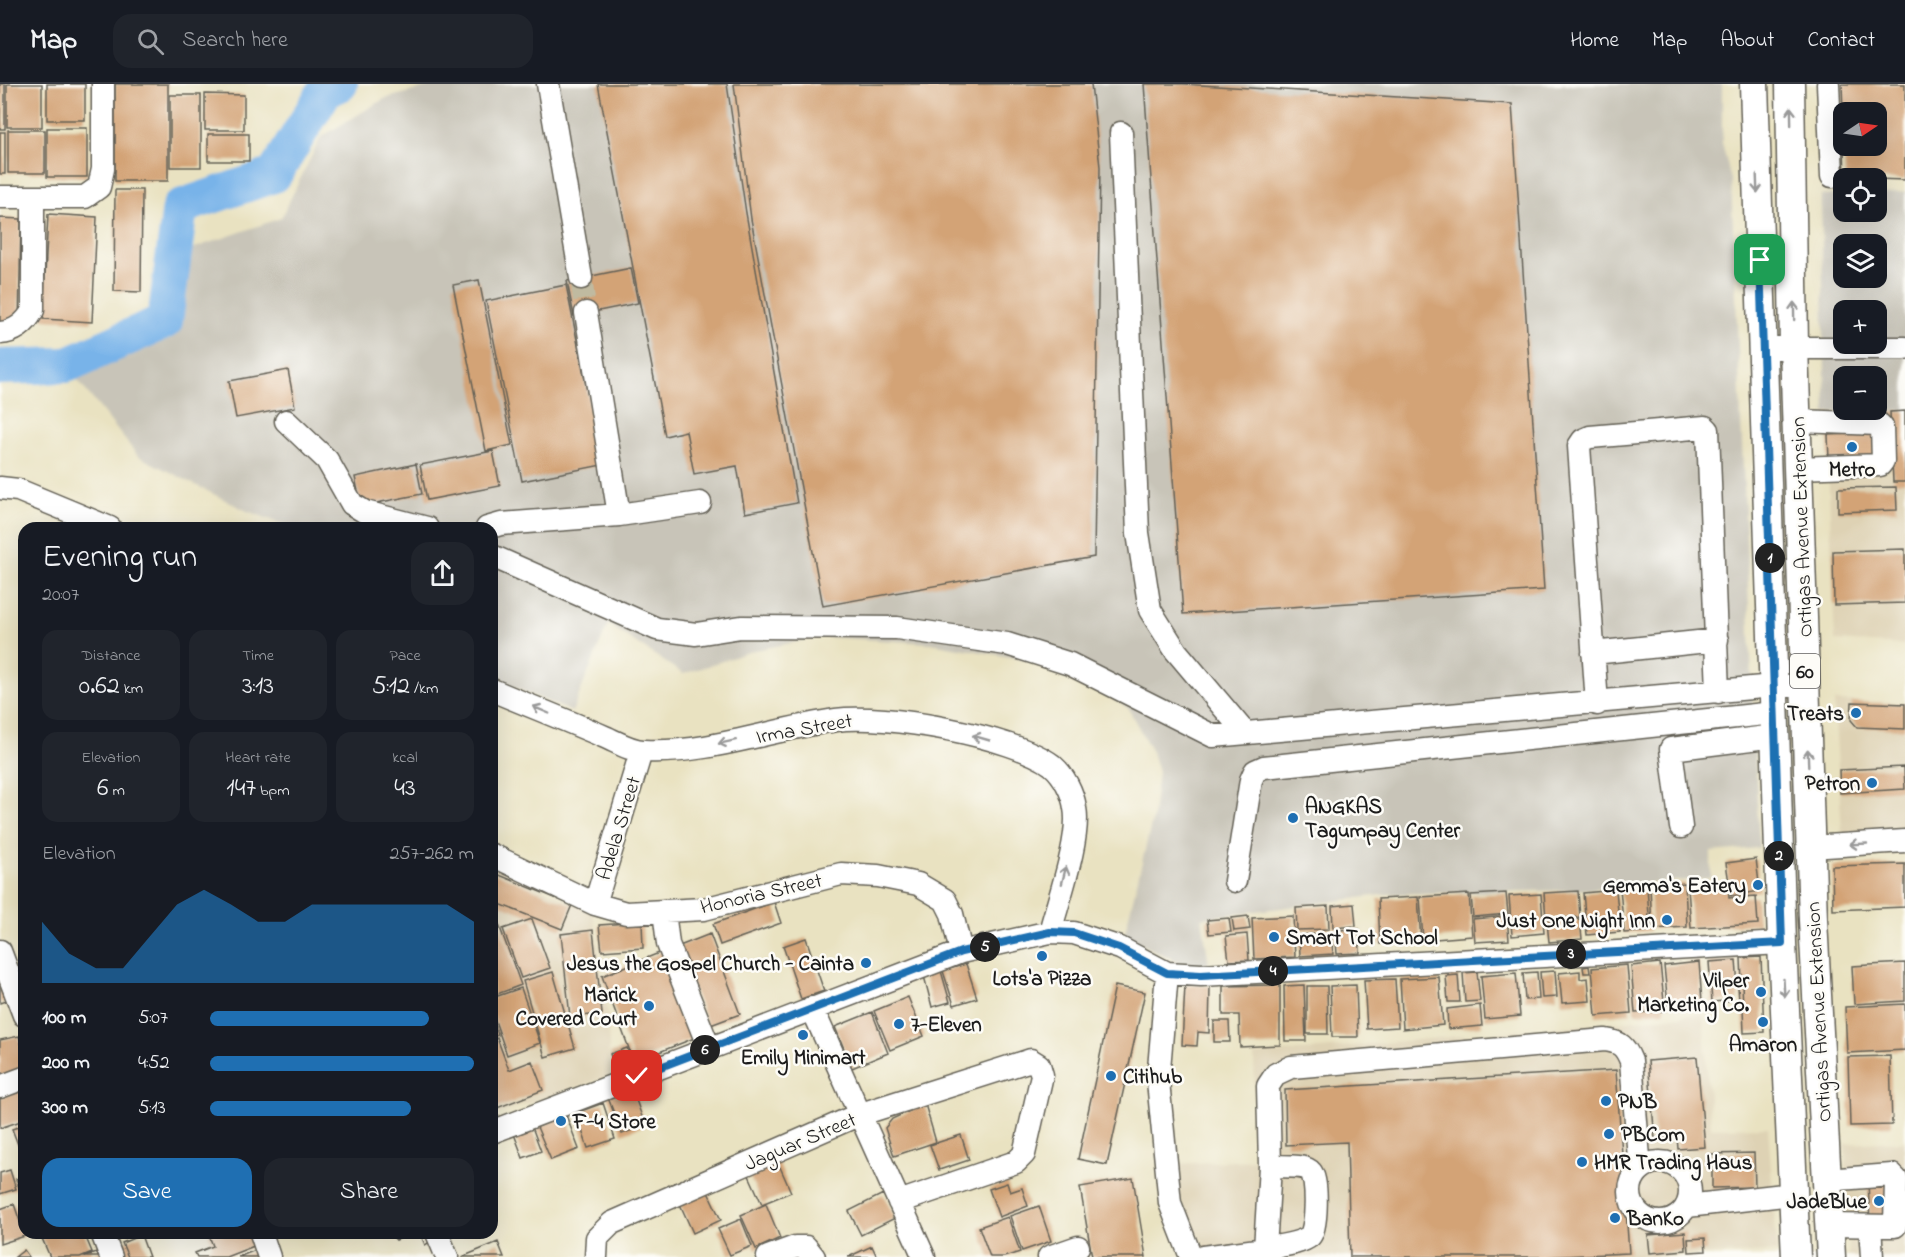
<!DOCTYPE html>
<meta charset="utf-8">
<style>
body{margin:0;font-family:"Indie Flower",sans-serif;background:#20242c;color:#f1f3f6;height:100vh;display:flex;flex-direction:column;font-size:22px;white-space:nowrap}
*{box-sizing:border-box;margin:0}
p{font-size:20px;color:#9ea1a6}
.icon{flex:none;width:33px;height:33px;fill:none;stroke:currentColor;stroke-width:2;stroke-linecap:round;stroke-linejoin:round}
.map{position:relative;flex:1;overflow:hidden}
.drawer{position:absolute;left:18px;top:438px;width:480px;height:717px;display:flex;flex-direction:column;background:#171b24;border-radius:18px;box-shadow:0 6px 24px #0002}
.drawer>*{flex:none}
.needle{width:39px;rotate:77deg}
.controls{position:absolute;left:1833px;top:18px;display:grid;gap:12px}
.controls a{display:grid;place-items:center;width:54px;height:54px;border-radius:12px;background:#171b24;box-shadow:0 6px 24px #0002;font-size:30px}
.pin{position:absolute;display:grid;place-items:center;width:51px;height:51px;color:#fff;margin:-26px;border-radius:12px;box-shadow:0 3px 9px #0006}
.km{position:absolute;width:30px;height:30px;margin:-15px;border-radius:50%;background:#222;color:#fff;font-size:16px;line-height:30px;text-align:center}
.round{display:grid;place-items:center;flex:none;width:63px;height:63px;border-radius:18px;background:#20242c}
.overview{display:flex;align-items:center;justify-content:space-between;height:102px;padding:0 24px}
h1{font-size:33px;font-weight:600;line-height:45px}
.figures{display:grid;grid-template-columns:repeat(3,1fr);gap:9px;height:102px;padding:6px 24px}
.figures div{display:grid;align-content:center;border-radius:15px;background:#20242c;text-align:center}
.figures b{font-size:26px;font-weight:600}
.figures small{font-size:16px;font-weight:400}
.figures p{font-size:16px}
.chart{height:168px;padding:12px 24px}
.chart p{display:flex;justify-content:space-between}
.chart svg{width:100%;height:108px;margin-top:6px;fill:#1f6fb2;opacity:.7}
.button{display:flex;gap:12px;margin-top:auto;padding:12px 24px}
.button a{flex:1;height:69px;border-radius:18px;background:#1f6fb2;color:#fff;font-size:24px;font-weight:600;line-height:69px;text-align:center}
.button a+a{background:#20242c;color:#f1f3f6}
ul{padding:0 24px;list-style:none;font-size:20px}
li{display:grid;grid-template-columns:96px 72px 1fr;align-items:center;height:45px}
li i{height:15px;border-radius:8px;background:#1f6fb2}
header{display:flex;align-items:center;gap:36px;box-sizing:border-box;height:84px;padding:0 30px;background:#171b24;border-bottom:2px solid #363941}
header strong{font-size:28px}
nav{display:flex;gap:33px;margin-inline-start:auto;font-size:21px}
.search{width:420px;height:54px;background:#20242c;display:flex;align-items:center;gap:15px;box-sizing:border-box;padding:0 21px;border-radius:18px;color:#9ea1a6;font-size:22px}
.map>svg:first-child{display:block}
</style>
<header>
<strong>Map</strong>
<div class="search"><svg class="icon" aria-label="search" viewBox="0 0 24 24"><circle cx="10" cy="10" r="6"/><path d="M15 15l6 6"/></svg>Search here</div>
<nav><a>Home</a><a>Map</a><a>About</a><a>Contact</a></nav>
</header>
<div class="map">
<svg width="1905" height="1173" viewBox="0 0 1905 1173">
<rect width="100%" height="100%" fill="#fdfcf7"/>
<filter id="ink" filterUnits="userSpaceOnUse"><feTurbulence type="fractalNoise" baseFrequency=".0167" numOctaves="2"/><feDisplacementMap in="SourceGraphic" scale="12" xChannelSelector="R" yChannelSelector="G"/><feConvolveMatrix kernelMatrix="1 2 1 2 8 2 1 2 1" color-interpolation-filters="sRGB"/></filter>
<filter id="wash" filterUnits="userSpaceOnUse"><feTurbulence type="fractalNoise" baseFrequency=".008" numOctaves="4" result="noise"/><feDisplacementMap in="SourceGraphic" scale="24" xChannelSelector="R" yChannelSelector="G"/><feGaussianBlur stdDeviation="1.35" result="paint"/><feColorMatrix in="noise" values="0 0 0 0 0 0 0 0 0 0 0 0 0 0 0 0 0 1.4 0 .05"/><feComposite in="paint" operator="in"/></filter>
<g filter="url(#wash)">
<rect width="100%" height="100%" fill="#e9e2c1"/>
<path fill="#ded2b4" d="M1905 326V561L1835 557 1826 328Z
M1834 617 1905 619V745L1842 749Z
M492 781 593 828 608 930 610 992 492 1032Z
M1703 930 1711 1044 1768 1043 1777 1168 1652 1173H1210L1179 1113 1175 1080 1256 1076 1254 971Z
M1905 1057V1173H1849L1845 1060Z"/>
<path fill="#c8c4b8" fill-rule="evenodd" d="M440 0H1722V59L1731 96 1759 764 1711 768V794L1577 806 1389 810 1202 834 1210 887 1196 886 1124 852 1153 733 1158 688 1152 668 1128 624 1054 581 931 559 822 553 755 566 683 590 608 540 572 628 492 594V444H294L247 427 138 372 75 293 172 254 183 168 281 134 321 53 384 15Z
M1905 108V326L1826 328 1821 112 1843 111 1844 128H1876L1877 110ZM1844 160H1876V194H1844ZM1844 226H1876V260H1844ZM1844 292H1876V326H1844Z"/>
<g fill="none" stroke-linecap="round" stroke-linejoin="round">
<path stroke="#78b3e9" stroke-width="36" d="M0 283 66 281 165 237 180 123 274 91 325 7 340 0"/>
</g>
<g id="blocks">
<path fill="#d3a376" d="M0 0H5V45H0Z
M7 0H42V43H7Z
M47 0H85V36H47Z
M115 0H168V97H115Z
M598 0H727L746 129 797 419 745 429 737 382 694 390 686 347 665 352Z
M734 0H1091L1100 83 1094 473 823 522 751 135Z
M1144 0H1183L1512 20 1544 506 1183 530Z
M1842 0H1905V96L1845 94 1844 62H1876V28H1843Z
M205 10 244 11V46H205Z
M170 11H201V83H170Z
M47 44H87V93H47Z
M8 46H45V89H8Z
M0 48H5V90H0Z
M208 50H249V77H208Z
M115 106H142L141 208 114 207Z
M48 130 97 133 92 238 43 235Z
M0 134 21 135 19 240H0Z
M631 184 638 219 574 232 567 197Z
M479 196 512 361 486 367 453 201Z
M566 201 602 381 522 397 486 217Z
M288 286 295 323 236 334 229 297Z
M1905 327V398H1893L1890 328Z
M1876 349 1877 374 1829 376 1828 351Z
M493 367 500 402 427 416 420 381Z
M416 380 422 410 361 422 355 393Z
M1896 403 1897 426 1838 428V404Z
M1905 465V519L1834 521 1833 467Z
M1852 618 1905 620V645L1857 643 1851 636Z
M1904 683 1905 705 1840 709 1839 686Z
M1756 775 1760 807 1731 812 1726 779Z
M1905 780V823L1833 826 1832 782Z
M492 788 572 821 562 845 492 817Z
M1685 799 1687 843 1652 845 1650 802Z
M1728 801 1729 814 1756 812 1758 840 1691 844 1688 804Z
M1647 802 1650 847 1624 849 1620 804Z
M1616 806 1620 848 1587 851 1583 809Z
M1578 807 1580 833 1546 835 1544 809Z
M1506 809 1508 830 1473 833 1471 811Z
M1469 810 1472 852 1423 856 1420 813Z
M1541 810 1544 849 1512 852 1509 812Z
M1418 813 1421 858 1380 860 1378 815Z
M774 818 781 839 720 861 713 840Z
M1354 820 1356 842 1333 844 1332 822Z
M1328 822 1329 845 1297 846 1296 824Z
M495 830 521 901 492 912V831Z
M1248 832 1250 845 1234 847 1232 834Z
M1293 832 1295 873 1254 875 1252 834Z
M1507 832 1509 856 1475 858 1473 835Z
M1229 834 1231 848 1209 850 1207 836Z
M532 835 550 884 521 894 503 845Z
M1580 835 1582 855 1549 858 1547 838Z
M642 838 643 864 602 867 599 841Z
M1359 845 1360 869 1337 870 1335 846Z
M593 846 602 930 570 933 561 850Z
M1331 849 1333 870 1300 872 1299 851Z
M710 850 740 930 708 942 677 863Z
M1247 850 1249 876 1229 877 1226 852Z
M806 854 824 907 801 915 783 862Z
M664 867 697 953 634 978 602 892Z
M1761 873 1764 948 1744 949 1741 874Z
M1736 876 1739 916 1712 918 1709 878Z
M1699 878 1702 918 1668 921 1664 882Z
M1660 879 1665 927 1635 929 1631 882Z
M1905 879V917L1854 920 1852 882Z
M966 880 977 914 954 921 943 887Z
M1627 881 1631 929 1596 932 1592 884Z
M1589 882 1590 889H1584L1583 883Z
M941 887 950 918 932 923 924 892Z
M1555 887 1557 913 1542 914 1540 888Z
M1580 887V895L1588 894 1590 917 1562 919 1559 889Z
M553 888 575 964 545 973 523 897Z
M1477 888 1480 917 1465 918 1463 889Z
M1537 888 1539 915 1525 916 1523 889Z
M1516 889 1520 932 1485 935 1481 892Z
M1458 891 1460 918H1448L1446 892Z
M1439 893 1443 941 1403 945 1400 895Z
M0 895 8 916 0 919Z
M1395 895 1398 943 1367 945 1364 896Z
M1185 901 1210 902 1209 949 1198 948 1197 962 1182 961Z
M1280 901V961L1240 963 1239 931H1223V902Z
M1304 901 1306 957H1285L1284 902Z
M1356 901 1358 953H1332L1330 902Z
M1115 902 1145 908 1107 1081 1078 1075Z
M1307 902H1327L1328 950H1307Z
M521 904 540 959 507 971 492 928V914Z
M908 913 924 952 890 966 874 927Z
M1905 920V966L1847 969 1845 923Z
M1480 921 1482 942 1448 945 1447 925Z
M872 928 888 969 852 984 835 943Z
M492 935 498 951 492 953Z
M1214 937H1229L1230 958H1214Z
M19 952 24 968V990L0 997V956Z
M497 954 509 986 532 977 543 1006 492 1026V956Z
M627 964 633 980 616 987 610 970Z
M1890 972 1892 1041 1850 1042 1848 973Z
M1697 973 1705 1063 1678 1065 1677 1053 1655 1055 1648 977Z
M1616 986 1629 1169 1542 1173H1350L1347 1058 1286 1061 1285 1006Z
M631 1002 645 1041 622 1050 607 1011Z
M24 1005V1036L0 1044V1014Z
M603 1019 615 1055 588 1064 576 1029Z
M925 1020 936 1058 894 1072 885 1044 892 1035Z
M566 1031 579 1065 551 1076 537 1043Z
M24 1041V1076L12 1045Z
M532 1043 541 1067 523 1074 514 1050Z
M961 1051 969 1076 939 1086 930 1061Z
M1754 1069 1755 1103 1712 1104V1070Z
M776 1074 791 1108 762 1120 747 1087Z
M10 1086 16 1105 0 1110V1089Z
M24 1092V1118L16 1095Z
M1133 1094 1146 1173H1092L1080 1103Z
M1888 1097 1890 1137 1870 1138 1868 1098Z
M1007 1099 1010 1108 1022 1104 1028 1122 999 1133 989 1105Z
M707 1106 721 1136 693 1149 679 1118Z
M883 1110 895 1134 861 1151 849 1127Z
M14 1120 25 1152 0 1160V1125Z
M766 1120 780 1154 756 1165 741 1131Z
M1039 1122 1051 1157 1022 1167 1010 1132Z
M1008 1133 1020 1168 1004 1173H990L979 1143Z
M741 1135 752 1162 730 1171 718 1145Z
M1685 1148 1686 1166 1650 1169 1648 1151Z
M47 1149H84L92 1168 80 1173H50L41 1152Z
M208 1149H249L254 1162 226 1173H197L195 1169 213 1162Z
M389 1149H413L396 1156Z
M420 1149H428L431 1157 425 1161Z
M141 1151 149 1173H128L122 1159Z
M1705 1154 1706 1167 1689 1168 1688 1155Z
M498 1158 504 1173H462Z
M872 1162 877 1173H848Z
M24 1166 29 1173H15Z
M256 1166 259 1173H238Z
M99 1167 102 1173H84Z"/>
</g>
</g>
<g filter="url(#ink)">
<use href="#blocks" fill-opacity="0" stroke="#646156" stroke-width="1.5"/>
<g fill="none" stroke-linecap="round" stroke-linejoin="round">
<path stroke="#c0baa0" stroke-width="22" stroke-dasharray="22 11" stroke-linecap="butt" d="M581 194 586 229"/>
<g stroke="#646156" stroke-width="25">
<path id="minor" d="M548 0 581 194
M1828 0 1832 92
M1121 49 1138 449 1150 526 1176 567 1245 649
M0 113H85L99 103 103 85V0
M586 229 619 431
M0 249C15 248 26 239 33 226V114
M1763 264H1905
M286 337 327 376 352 420 365 428 427 444
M1798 337 1879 340 1882 343 1883 377 1880 381 1798 384
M0 404 18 406 110 444
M487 444 501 440 619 431 700 419
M492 472 657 545 696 550 741 543 897 544 1007 560 1070 580 1213 652 1774 602H1805
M1593 569 1717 556
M492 606C530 622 568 637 605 653 617 658 631 667 644 667 709 670 772 645 836 636 884 629 1013 652 1052 681 1064 691 1073 709 1075 724 1081 753 1058 817 1050 848
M1597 620 1579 362 1583 356 1590 353 1705 343 1708 346 1718 608
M1681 743 1671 665 1775 652
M1810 763 1905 757
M492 771 595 820 626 829 704 825 841 790 878 792 918 800 945 816 952 830 961 868
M1235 797 1251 696 1255 687 1264 683 1774 629
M595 820 641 668
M664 827 668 860 709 964
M0 867 24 931
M1167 889 1158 997 1170 1119 1191 1173
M812 924 924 1173
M0 1003 24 994
M492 1048 961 868 1050 848 1074 849 1120 864 1167 889 1201 891 1782 859
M1630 1108a30 30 0 1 1 60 0a30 30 0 1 1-60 0Z
M1826 1096 1892 1091 1896 1095 1895 1142 1829 1141
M1687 1122 1793 1110
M1870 1142 1872 1173
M102 1149 111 1173
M261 1149 269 1173
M437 1149 447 1173
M1265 1165C1277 1162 1301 1160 1310 1152 1317 1145 1318 1096 1311 1088 1305 1080 1280 1083 1270 1082
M596 1173 597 1154 612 1139 858 1031 1031 976 1039 981 1042 991 1024 1070 1016 1078 899 1118
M768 1173 795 1163H806L814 1173
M1049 1173 1078 1163
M1203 1173 1265 1165 1270 1082 1268 1002 1276 990 1291 983 1605 956C1620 958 1625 962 1631 977L1640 1086"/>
</g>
<g stroke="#646156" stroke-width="31">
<path id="major" d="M1754 0 1782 859 1796 1173
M1790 0 1794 262 1813 836 1831 1173"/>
</g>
<use href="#minor" stroke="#fff" stroke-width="22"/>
<use href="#major" stroke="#fff" stroke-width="28"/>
</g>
<defs><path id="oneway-shaft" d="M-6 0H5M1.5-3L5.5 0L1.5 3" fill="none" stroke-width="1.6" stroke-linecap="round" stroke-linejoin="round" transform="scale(1.5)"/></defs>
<g stroke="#999">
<use href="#oneway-shaft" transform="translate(1791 32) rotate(-91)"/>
<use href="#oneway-shaft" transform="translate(1757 100) rotate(88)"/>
<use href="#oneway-shaft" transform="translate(1794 227) rotate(-91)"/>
<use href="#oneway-shaft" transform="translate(541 626) rotate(-157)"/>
<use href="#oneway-shaft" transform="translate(981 654) rotate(-164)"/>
<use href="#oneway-shaft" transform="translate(727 658) rotate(168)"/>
<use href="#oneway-shaft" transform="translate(1808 674) rotate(-92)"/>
<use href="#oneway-shaft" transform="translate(1858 760) rotate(177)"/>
<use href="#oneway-shaft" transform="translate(1064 791) rotate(-76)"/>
<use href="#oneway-shaft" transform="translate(1784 904) rotate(87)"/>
</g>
</g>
<g fill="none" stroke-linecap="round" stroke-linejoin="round" filter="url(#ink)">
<g stroke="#fff" stroke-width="12">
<path id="route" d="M637 992 961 868 1050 848 1074 849 1119 864 1167 889 1201 891 1782 859 1760 176"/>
</g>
<use href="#route" stroke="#1f6fb2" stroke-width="8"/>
</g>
<g fill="#1f6fb2" stroke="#fdfcf7" stroke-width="2">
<circle cx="1852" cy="363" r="6"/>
<circle cx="1856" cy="629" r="6"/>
<circle cx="1872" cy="699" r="6"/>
<circle cx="1293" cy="734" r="6"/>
<circle cx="1758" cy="801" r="6"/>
<circle cx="1667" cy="836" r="6"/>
<circle cx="1274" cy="853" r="6"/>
<circle cx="1042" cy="872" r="6"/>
<circle cx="866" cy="879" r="6"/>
<circle cx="1761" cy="908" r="6"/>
<circle cx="649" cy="922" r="6"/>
<circle cx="1763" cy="938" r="6"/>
<circle cx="899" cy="940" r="6"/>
<circle cx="803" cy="951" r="6"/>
<circle cx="1111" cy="992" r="6"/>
<circle cx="1606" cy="1017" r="6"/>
<circle cx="561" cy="1037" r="6"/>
<circle cx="1609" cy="1050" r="6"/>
<circle cx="1582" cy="1078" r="6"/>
<circle cx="1879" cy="1117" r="6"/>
<circle cx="1615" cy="1134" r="6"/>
</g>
<g text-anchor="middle" stroke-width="5" stroke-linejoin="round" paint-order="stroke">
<rect fill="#fdfcf7" stroke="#605f5e" stroke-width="1.5" x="1790" y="570" width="30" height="34" rx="4.5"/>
<g font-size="20" font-weight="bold" fill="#1c1c1c">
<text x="1805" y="594">60</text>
</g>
<g font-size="21" font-weight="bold" fill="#1c1c1c" stroke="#fdfcf7" text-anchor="start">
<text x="1852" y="392" text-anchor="middle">Metro</text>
<text x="1844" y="636" text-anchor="end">Treats</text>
<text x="1860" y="706" text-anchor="end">Petron</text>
<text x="1305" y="729">ANGKAS<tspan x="1305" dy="24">Tagumpay Center</tspan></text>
<text x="1746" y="808" text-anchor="end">Gemma's Eatery</text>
<text x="1655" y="843" text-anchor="end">Just One Night Inn</text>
<text x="1286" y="860">Smart Tot School</text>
<text x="854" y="886" text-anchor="end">Jesus the Gospel Church - Cainta</text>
<text x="1042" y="901" text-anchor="middle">Lots'a Pizza</text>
<text x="1749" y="903" text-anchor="end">Vilper<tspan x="1749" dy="24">Marketing Co.</tspan></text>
<text x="637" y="917" text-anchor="end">Marick<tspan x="637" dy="24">Covered Court</tspan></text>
<text x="911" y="947">7-Eleven</text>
<text x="1763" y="967" text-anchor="middle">Amaron</text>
<text x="803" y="980" text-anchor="middle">Emily Minimart</text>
<text x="1123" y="999">Citihub</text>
<text x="1618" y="1024">PNB</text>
<text x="573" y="1044">F-4 Store</text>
<text x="1621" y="1057">PBCom</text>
<text x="1594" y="1085">HMR Trading Haus</text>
<text x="1867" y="1124" text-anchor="end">JadeBlue</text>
<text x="1627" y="1141">BanKo</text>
</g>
<g font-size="21" fill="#1c1c1c" stroke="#fdfcf7">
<text transform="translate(1801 443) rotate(-92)" y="7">Ortigas Avenue Extension</text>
<text transform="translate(804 644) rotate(-10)" y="7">Irma Street</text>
<text transform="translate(618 744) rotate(-73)" y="7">Adela Street</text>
<text transform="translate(761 809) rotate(-13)" y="7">Honoria Street</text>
<text transform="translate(1818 928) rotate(-93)" y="7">Ortigas Avenue Extension</text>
<text transform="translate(800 1057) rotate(-23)" y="7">Jaguar Street</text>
</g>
</g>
</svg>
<div class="controls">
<a><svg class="needle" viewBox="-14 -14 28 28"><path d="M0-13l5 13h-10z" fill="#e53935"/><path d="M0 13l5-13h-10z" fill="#9ea1a6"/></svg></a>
<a><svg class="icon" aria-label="locate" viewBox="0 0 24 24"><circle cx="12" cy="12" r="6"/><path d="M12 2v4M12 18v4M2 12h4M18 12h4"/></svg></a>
<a><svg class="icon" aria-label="layers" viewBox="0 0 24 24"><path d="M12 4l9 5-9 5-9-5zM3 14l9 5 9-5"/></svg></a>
<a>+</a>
<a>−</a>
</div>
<div class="pin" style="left:1760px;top:176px;background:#1e9e55"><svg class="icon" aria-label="arrive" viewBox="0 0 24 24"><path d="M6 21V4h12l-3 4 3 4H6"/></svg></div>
<div class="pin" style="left:637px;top:992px;background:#d93025"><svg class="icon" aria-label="check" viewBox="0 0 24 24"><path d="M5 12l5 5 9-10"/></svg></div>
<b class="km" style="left:1770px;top:474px">1</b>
<b class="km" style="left:1779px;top:772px">2</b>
<b class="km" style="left:1571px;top:870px">3</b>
<b class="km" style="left:1273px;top:887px">4</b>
<b class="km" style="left:985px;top:863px">5</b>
<b class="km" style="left:705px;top:966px">6</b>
<section class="drawer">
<div class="overview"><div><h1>Evening run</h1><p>20:07</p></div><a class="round"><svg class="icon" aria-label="share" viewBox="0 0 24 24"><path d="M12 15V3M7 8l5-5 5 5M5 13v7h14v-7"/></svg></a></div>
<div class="figures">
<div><p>Distance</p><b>0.62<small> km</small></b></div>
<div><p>Time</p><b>3:13</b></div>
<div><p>Pace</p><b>5:12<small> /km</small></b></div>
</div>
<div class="figures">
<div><p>Elevation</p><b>6<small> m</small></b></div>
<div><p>Heart rate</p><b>147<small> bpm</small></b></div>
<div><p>kcal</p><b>43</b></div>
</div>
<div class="chart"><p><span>Elevation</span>257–262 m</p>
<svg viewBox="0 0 160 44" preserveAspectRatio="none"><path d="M0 44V19L10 32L20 38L30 38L40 25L50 12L60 6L70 12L80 19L90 19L100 12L110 12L120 12L130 12L140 12L150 12L160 19V44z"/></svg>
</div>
<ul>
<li><b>100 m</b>5:07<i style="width:83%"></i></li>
<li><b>200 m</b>4:52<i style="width:100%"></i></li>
<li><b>300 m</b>5:13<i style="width:76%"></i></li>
</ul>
<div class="button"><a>Save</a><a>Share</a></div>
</section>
</div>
